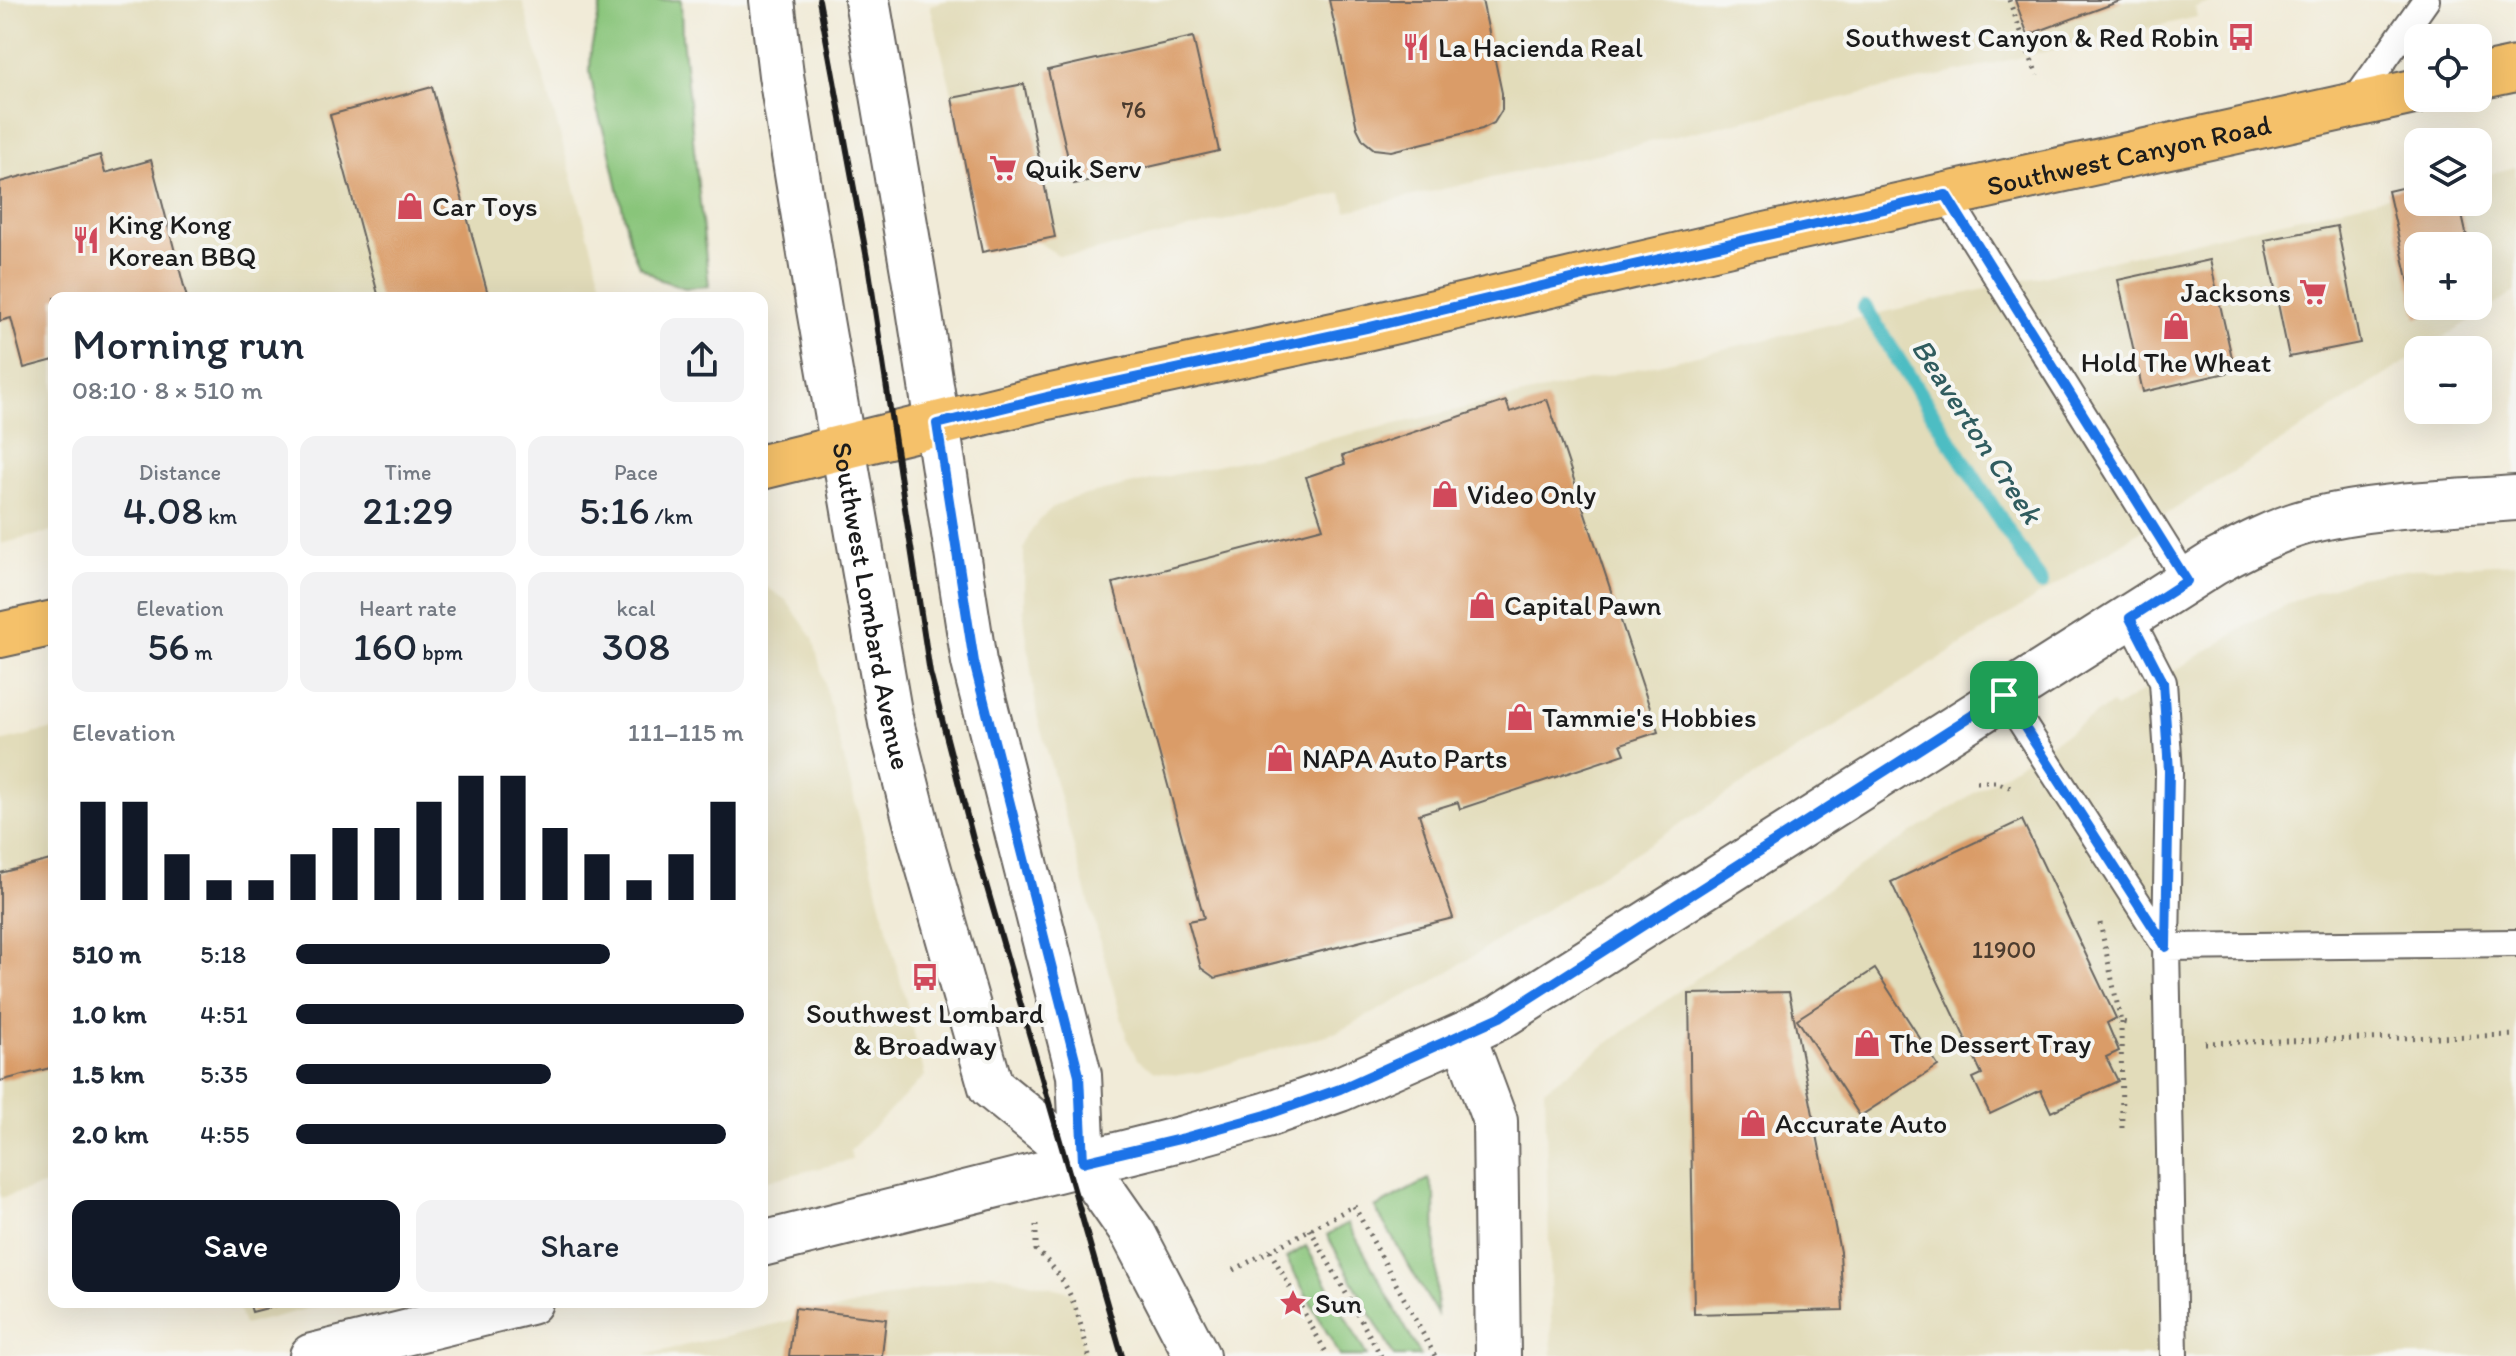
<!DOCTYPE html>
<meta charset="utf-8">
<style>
body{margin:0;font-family:Itim,sans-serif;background:#f2f2f3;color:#1f2937;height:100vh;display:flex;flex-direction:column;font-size:30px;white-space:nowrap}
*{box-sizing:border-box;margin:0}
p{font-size:26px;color:#747a83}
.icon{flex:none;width:44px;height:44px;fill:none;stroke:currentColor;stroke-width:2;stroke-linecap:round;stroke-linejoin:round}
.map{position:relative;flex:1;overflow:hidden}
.panel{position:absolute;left:48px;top:292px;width:720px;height:1016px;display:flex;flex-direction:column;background:#fff;border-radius:16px;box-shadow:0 8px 32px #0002}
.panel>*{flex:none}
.controls{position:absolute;left:2404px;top:24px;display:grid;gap:16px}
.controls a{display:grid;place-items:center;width:88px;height:88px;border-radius:16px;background:#fff;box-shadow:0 8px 32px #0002;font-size:40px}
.pin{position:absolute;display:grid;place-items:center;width:68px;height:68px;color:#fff;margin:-34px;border-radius:16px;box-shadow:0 4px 12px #0006}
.round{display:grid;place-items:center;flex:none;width:84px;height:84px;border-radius:16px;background:#f2f2f3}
.overview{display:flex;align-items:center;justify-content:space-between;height:136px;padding:0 24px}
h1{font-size:44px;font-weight:600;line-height:60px}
.figures{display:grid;grid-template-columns:repeat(3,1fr);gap:12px;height:136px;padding:8px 24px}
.figures div{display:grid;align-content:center;border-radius:16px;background:#f2f2f3;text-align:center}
.figures b{font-size:40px;font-weight:600}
.figures small{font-size:22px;font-weight:400}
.figures p{font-size:22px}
.chart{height:224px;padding:16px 24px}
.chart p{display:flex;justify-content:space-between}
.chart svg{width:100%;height:144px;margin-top:8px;stroke:#111827;stroke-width:6}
.cta{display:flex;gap:16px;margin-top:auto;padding:16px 24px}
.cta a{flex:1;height:92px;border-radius:16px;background:#111827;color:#fff;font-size:32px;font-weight:600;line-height:92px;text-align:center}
.cta a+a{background:#f2f2f3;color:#1f2937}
ul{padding:0 24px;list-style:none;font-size:26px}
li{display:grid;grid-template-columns:128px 96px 1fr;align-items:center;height:60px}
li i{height:20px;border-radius:10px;background:#111827}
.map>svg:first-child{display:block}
</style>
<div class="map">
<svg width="2516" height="1356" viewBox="0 0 2516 1356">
<rect width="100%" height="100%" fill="#f6f6f2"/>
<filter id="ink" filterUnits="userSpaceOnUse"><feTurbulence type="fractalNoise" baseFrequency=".0125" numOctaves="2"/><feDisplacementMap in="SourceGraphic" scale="16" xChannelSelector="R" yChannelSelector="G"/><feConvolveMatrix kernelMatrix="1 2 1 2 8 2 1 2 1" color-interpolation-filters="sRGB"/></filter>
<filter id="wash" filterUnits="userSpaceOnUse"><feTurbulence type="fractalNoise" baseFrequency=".006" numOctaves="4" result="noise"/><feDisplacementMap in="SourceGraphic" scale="32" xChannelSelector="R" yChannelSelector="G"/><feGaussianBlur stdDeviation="1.8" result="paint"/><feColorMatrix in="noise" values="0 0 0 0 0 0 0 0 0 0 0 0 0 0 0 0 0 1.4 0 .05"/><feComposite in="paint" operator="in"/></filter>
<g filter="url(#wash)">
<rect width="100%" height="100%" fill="#f1ebd8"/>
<path fill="#e2dcba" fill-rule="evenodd" d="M0 0H522L606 298H54V531L0 544Z
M948 0H2225L2195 7 2197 17 1347 211 1342 193 1078 255H1058L1030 237 987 233 930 5Z
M2516 167V291L2424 350H2418V354L1434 981 1337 1032 1200 1072 1178 1075 1155 1072 1137 1059 1127 1038 1037 715 1024 616V549L1030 533 1040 519 1053 507 1070 499 1090 494 2418 190V202H2478V177ZM2418 246H2478V306H2418Z
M2516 563V1356H1552L1545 1089 1732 952 1873 858 2112 704 2116 708 2257 619 2303 597 2359 578 2416 568Z
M762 584 786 600 813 638 925 1076 850 1150 852 1160 762 1182Z
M54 729V1183L0 1198V742Z
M991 1273 1072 1292 1085 1356H641Z
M236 1302H333L244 1325Z"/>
<path fill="#89c57a" stroke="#52704b" stroke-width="2" d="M602 0H681L682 37 709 286 685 288 661 280 639 266 631 247 609 148 597 110 590 72 591 49Z
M1429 1179 1435 1195 1437 1314 1375 1208Z
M1348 1223 1421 1356H1394L1327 1235Z
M1306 1246 1367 1356H1340L1286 1258Z"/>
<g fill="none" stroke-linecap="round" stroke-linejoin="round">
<path stroke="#4ebdc3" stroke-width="16" d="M1865 308 2041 583"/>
</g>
<g id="blocks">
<path fill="#da9c68" d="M1329 0H1482L1502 93V110L1494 123 1482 129 1391 151 1374 149 1363 140 1357 128Z
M2015 0H2123L2028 35Z
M1193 37 1219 151 1074 184 1048 70Z
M1024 84 1055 237 982 252 952 98Z
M432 87 489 298H379L330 115Z
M100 155 105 173 151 160 187 298H54V360L24 368 11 318 0 321V182Z
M2418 184V202H2459L2469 246H2418V306L2463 307 2417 318 2388 191Z
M2337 226 2360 343 2289 357 2265 240Z
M2210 260 2235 371 2143 392 2118 280Z
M1547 399 1658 732 1621 744 1625 754 1460 809 1458 802 1419 814 1453 918 1215 978 1201 968 1188 921 1204 918 1113 583 1323 528 1306 477 1345 464 1342 456 1506 401 1510 412Z
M2022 820 2116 1018 2107 1023 2119 1051 2106 1057 2118 1081 2051 1112 2041 1090 1990 1114 1973 1078 1982 1074 1891 882Z
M54 859V1067L0 1081V873Z
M1875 969 1938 1066 1860 1116 1797 1019Z
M1789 992 1840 1252 1843 1310 1694 1314 1689 994Z
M249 1302H287V1303L252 1312Z
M795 1308 886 1319 882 1356H789Z"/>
</g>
</g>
<g filter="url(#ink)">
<use href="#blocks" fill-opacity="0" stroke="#67645e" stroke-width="2"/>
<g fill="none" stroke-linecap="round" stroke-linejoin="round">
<g stroke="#67645e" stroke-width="30">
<path id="service" d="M2352 105 2426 0
M1946 195 2187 581
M2130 618 2163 682 2169 771 2166 947 2174 1356
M2004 695 2166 947
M2166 947 2516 943"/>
</g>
<g stroke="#67645e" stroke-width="48">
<path id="minor" d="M1463 1035 1495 1121 1498 1356"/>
</g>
<g stroke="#67645e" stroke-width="48">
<g id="tertiary">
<path id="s1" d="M772 0 781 75 819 309 891 723 920 838 991 1087 1083 1162 1134 1235 1197 1356"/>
<path d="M867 0 916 289 974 662 1079 1075 1083 1162"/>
<path d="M762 1244 1184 1138 1266 1115 1340 1089 1463 1035 1500 1017 2214 563C2244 547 2275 530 2309 521 2376 504 2448 503 2516 498"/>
<path d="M312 1356 530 1302"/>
</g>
</g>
<g stroke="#67645e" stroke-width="48">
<g id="primary">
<path d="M2478 77 2516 69"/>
<path id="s2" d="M762 467 1047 397 1366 328 1752 238 2418 91"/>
<path d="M0 635 54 623"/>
</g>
</g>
<path stroke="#67645e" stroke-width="5" stroke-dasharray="2 6" stroke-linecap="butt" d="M2009 0 2037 75
M1977 782H1996L2014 789
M2100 923 2121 1022 2127 1023
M2121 1022 2122 1129
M2205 1043 2516 1035
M1036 1225V1250C1072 1282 1077 1311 1089 1356
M1310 1229 1381 1356
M1270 1251 1328 1356
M1234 1270 1354 1206 1435 1356"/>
<use href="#service" stroke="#fff" stroke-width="26"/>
<use href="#minor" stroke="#fff" stroke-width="44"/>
<use href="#tertiary" stroke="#fff" stroke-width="44"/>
<use href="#primary" stroke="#f5c16b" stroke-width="44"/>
<path stroke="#1c1c1c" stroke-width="6" d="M819 0 868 264 930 673 973 839 1122 1356"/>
</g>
</g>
<g fill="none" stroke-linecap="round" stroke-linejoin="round" filter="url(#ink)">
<g stroke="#fff" stroke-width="16">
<path id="route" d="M1946 195 2187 581 2130 618 2163 682 2169 771 2166 947 2004 695 1500 1017 1340 1089 1266 1115 1184 1138 1083 1162 1079 1075 974 662 937 424 1047 397 1366 328 1584 276Z"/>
</g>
<use href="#route" stroke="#1a73e8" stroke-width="10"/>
</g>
<defs>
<g id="bus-bare" transform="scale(2.16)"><path d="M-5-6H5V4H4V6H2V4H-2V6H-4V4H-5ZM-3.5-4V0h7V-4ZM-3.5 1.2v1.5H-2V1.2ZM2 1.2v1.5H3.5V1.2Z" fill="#d1495b" stroke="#f6f6f2" stroke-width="2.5" paint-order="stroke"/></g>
<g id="restaurant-bare" transform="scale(2.16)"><path d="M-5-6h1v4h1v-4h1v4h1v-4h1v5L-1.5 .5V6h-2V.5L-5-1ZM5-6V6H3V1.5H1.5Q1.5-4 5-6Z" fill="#d1495b" stroke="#f6f6f2" stroke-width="2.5" paint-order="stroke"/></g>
<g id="supermarket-bare" transform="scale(2.16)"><path d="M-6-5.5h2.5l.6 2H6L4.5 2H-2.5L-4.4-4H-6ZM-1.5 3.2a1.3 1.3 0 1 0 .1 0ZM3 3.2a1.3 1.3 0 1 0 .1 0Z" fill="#d1495b" stroke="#f6f6f2" stroke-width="2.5" paint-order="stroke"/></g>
<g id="shop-bare" transform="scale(2.16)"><path d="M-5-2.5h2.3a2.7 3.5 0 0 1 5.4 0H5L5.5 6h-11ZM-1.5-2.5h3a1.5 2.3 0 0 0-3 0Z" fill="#d1495b" stroke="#f6f6f2" stroke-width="2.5" paint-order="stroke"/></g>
<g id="sight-bare" transform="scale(2.16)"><path d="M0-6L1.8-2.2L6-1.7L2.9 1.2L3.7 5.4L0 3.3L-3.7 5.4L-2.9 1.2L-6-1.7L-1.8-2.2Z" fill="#d1495b" stroke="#f6f6f2" stroke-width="2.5" paint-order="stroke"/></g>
</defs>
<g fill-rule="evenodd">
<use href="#bus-bare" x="2241" y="37"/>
<use href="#restaurant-bare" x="1416" y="47"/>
<use href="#supermarket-bare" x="1003" y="168"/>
<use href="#shop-bare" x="410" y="206"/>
<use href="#restaurant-bare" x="86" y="240"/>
<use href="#supermarket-bare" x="2313" y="292"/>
<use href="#shop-bare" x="2176" y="326"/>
<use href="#shop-bare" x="1445" y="494"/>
<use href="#shop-bare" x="1482" y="605"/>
<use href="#shop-bare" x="1520" y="717"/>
<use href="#shop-bare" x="1280" y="758"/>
<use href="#bus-bare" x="925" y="977"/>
<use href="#shop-bare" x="1867" y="1043"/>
<use href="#shop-bare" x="1753" y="1123"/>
<use href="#sight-bare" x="1293" y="1303"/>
</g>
<g text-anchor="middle" stroke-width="8" stroke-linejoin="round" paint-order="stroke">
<g font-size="24" fill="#4c3c2f">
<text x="1134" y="118">76</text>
<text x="2004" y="958">11900</text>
</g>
<g font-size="28" fill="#1c1c1c" stroke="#f6f6f2" text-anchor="start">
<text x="2219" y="47" text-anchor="end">Southwest Canyon &amp; Red Robin</text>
<text x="1438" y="57">La Hacienda Real</text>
<text x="1025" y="178">Quik Serv</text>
<text x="432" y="216">Car Toys</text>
<text x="108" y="234">King Kong<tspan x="108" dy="32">Korean BBQ</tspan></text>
<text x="2291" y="302" text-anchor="end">Jacksons</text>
<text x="2176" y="372" text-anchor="middle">Hold The Wheat</text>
<text x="1467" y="504">Video Only</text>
<text x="1504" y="615">Capital Pawn</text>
<text x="1542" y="727">Tammie's Hobbies</text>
<text x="1302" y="768">NAPA Auto Parts</text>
<text x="925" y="1023" text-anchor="middle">Southwest Lombard<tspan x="925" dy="32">&amp; Broadway</tspan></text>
<text x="1889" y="1053">The Dessert Tray</text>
<text x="1775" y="1133">Accurate Auto</text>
<text x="1315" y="1313">Sun</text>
</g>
<g font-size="28" fill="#1c1c1c" stroke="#f6f6f2">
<text dy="10" stroke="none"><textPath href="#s2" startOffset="1402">Southwest Canyon Road</textPath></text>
<text dy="10" stroke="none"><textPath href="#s1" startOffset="614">Southwest Lombard Avenue</textPath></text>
</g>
<g font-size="30" font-style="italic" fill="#305c5f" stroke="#f6f6f2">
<text transform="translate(1977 431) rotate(57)" y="10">Beaverton Creek</text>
</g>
</g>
</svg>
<div class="controls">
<a><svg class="icon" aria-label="locate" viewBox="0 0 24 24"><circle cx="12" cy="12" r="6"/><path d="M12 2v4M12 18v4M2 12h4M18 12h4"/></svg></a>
<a><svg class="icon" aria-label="layers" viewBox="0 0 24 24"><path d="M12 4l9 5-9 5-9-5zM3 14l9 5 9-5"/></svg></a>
<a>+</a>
<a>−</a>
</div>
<div class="pin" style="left:2004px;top:695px;background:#1e9e55"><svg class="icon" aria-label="arrive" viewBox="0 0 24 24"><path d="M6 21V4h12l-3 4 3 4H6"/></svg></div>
<section class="panel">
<div class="overview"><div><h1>Morning run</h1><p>08:10 · 8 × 510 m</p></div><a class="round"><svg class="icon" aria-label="share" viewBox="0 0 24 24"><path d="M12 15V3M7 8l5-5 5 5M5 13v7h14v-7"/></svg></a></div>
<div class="figures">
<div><p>Distance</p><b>4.08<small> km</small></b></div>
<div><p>Time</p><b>21:29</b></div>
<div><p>Pace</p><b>5:16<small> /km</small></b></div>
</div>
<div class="figures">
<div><p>Elevation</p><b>56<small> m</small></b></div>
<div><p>Heart rate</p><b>160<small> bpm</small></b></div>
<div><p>kcal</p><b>308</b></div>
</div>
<div class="chart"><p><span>Elevation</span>111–115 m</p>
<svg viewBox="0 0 160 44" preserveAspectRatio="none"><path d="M5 44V14M15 44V14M25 44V30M35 44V38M45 44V38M55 44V30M65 44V22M75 44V22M85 44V14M95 44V6M105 44V6M115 44V22M125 44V30M135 44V38M145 44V30M155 44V14"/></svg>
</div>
<ul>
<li><b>510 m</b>5:18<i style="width:70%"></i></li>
<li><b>1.0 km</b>4:51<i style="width:100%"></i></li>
<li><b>1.5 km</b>5:35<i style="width:57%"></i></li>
<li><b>2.0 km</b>4:55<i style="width:96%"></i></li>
</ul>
<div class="cta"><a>Save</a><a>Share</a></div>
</section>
</div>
